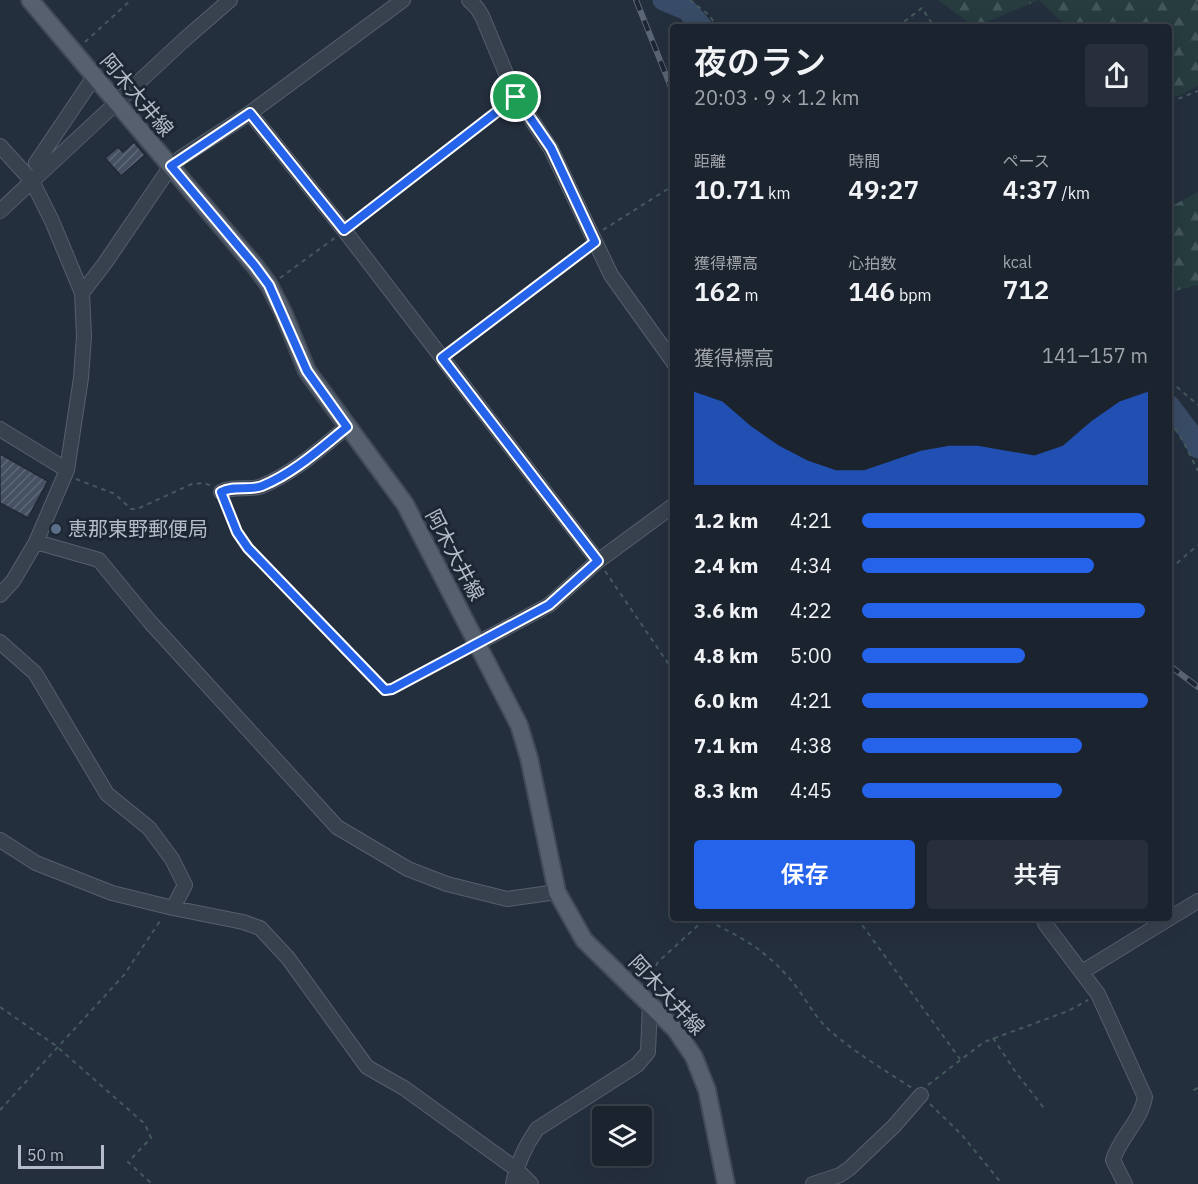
<!DOCTYPE html>
<html lang="ja">
<meta charset="utf-8">
<style>
body{margin:0;font-family:"IBM Plex Sans","Noto Sans JP",sans-serif;background:#282f3a;color:#f1f3f6;height:100vh;display:flex;flex-direction:column;font-size:22px;white-space:nowrap}
*{box-sizing:border-box;margin:0}
p{font-size:20px;color:#a0a4aa}
.icon{flex:none;width:33px;height:33px;fill:none;stroke:currentColor;stroke-width:2;stroke-linecap:round;stroke-linejoin:round}
.map{position:relative;flex:1;overflow:hidden}
.side{position:absolute;left:670px;top:24px;width:502px;height:897px;display:flex;flex-direction:column;background:#1b232e;border-radius:6px;box-shadow:0 6px 24px #0002,0 0 0 2px #39404a}
.side>*{flex:none}
.fabs{position:absolute;left:592px;top:1106px;display:grid;gap:12px}
.fabs a{display:grid;place-items:center;width:60px;height:60px;border-radius:6px;background:#1b232e;box-shadow:0 6px 24px #0002,0 0 0 2px #39404a;font-size:30px}
.scale{position:absolute;left:18px;bottom:15px;width:86px;box-sizing:border-box;padding-left:6px;border:3px solid #b4bcc9;border-top:0;font-size:16px;line-height:21px;white-space:nowrap;color:#b4bcc9;-webkit-text-stroke:4px #1d2633;paint-order:stroke}
.pin{position:absolute;display:grid;place-items:center;width:51px;height:51px;color:#fff;margin:-26px;border:3px solid #fff;border-radius:50%;box-shadow:0 2px 6px #0007}
.round{display:grid;place-items:center;flex:none;width:63px;height:63px;border-radius:6px;background:#282f3a}
.headline{display:flex;align-items:center;justify-content:space-between;height:102px;padding:0 24px}
h1{font-size:33px;font-weight:600;line-height:45px}
.figures{display:grid;grid-template-columns:repeat(3,1fr);gap:9px;height:102px;padding:6px 24px}
.figures div{display:grid;align-content:center}
.figures b{font-size:26px;font-weight:600}
.figures small{font-size:16px;font-weight:400}
.figures p{font-size:16px}
.chart{height:168px;padding:12px 24px}
.chart p{display:flex;justify-content:space-between}
.chart svg{width:100%;height:108px;margin-top:6px;fill:#2563eb;opacity:.7}
.action{display:flex;gap:12px;margin-top:auto;padding:12px 24px}
.action a{flex:1;height:69px;border-radius:6px;background:#2563eb;color:#fff;font-size:24px;font-weight:600;line-height:69px;text-align:center}
.action a+a{background:#282f3a;color:#f1f3f6}
ul{padding:0 24px;list-style:none;font-size:20px}
li{display:grid;grid-template-columns:96px 72px 1fr;align-items:center;height:45px}
li i{height:15px;border-radius:8px;background:#2563eb}
.map>svg:first-child{display:block}
</style>
<div class="map">
<svg width="1198" height="1184" viewBox="0 0 1198 1184">
<defs>
<pattern id="forest-firs" width="22" height="20" patternUnits="userSpaceOnUse" patternTransform="scale(1.5)"><rect width="22" height="20" fill="#263c3f"/><path d="M5 1l3.5 6h-7zM16 11l3.5 6h-7z" fill="#435659"/></pattern>
<pattern id="building-hatch" width="6" height="6" patternUnits="userSpaceOnUse" patternTransform="scale(1.5)"><rect width="6" height="6" fill="#455162"/><path d="M-1 1l2-2M0 6l6-6M5 7l2-2" fill="none" stroke="#5d6877"/></pattern>
</defs>
<rect width="100%" height="100%" fill="#242f3e"/>
<path fill="url(#forest-firs)" d="M938 0H1198V86L1179 96 1170 97V27H1067L1039 0 975 27Z
M1198 192V285L1175 291 1170 284V207Z"/>
<g fill="none" stroke-linecap="round" stroke-linejoin="round">
<path stroke="#394c67" stroke-width="21" d="M663 0 687 10 702 27
M1170 406 1190 433 1198 448"/>
</g>
<path fill="url(#building-hatch)" stroke="#1f2835" stroke-width="1.5" d="M134 142 145 155 121 176 105 158 118 147 123 152Z
M0 454 48 481 28 518 0 503Z"/>
<g fill="none" stroke-linecap="round" stroke-linejoin="round">
<g stroke="#565f6c" stroke-width="16">
<path id="minor" d="M469 0 477 8 482 16 515 95 551 149 611 275 674 363
M250 113 344 230 598 561
M0 146 32 181 52 221 82 293 84 336 81 378 67 470 36 542 13 581 0 595
M42 171 36 163 94 77
M0 211 185 39 230 0
M82 293 105 263 171 166 182 157 250 113 403 0
M0 429 67 470
M221 492C233 485 249 491 262 486 294 473 321 448 347 427
M36 542 99 560 150 622 337 827 408 869 447 884 507 899 557 892
M0 642 35 673 107 794 149 828 172 859 185 885 173 908
M478 643 549 605 598 561 674 505
M0 840 36 863 112 893 173 908 243 922 260 928 288 958 367 1067 404 1088 516 1169 531 1184
M1043 918 1046 925 1098 994 1145 1097C1141 1121 1120 1137 1113 1160L1125 1184
M1170 918 1198 901
M1082 972 1170 918
M513 1184C517 1164 525 1146 537 1129L637 1065 648 1052 650 1004
M813 1184 840 1175 850 1168 894 1126 921 1095"/>
</g>
<g stroke="#414a57" stroke-width="20">
<path id="major" d="M30 0 255 266 269 285 283 312 307 371 405 504 519 725 529 758 557 892 584 940 675 1029 694 1057 707 1090 726 1184"/>
</g>
<path stroke="#44595c" stroke-width="2" stroke-dasharray="4.5 4.5" stroke-linecap="butt" d="M690 0 710 16 717 27
M1196 0 1198 1
M897 27 922 8 934 27
M85 42 131 0
M1170 102 1198 91
M355 223 506 104
M603 230 674 185
M280 278 336 237
M452 351 585 249
M1170 381 1198 405
M1170 421 1183 441 1198 471
M76 479 115 494 131 509H137L192 484 204 483 212 486
M225 504 236 532 248 548 381 688 392 689 464 651
M1170 569 1198 545
M605 571 674 672
M857 918 960 1059
M648 982 658 962 705 919C742 938 762 947 790 979 803 994 812 1013 826 1027 852 1051 883 1069 912 1088
M0 1007 55 1045 145 1124 151 1138 128 1162 152 1184
M993 1038 1017 1074 1044 1108
M928 1085 984 1042 1068 1011 1088 1000
M1198 1088 1194 1090 1198 1093
M930 1104 962 1135 1002 1184
M0 1110 124 975 162 918"/>
<use href="#minor" stroke="#38414e" stroke-width="14"/>
<use href="#major" stroke="#56606e" stroke-width="16"/>
<g stroke="#5a6575" stroke-width="6">
<path id="rail" d="M636 0 674 95
M1170 666 1198 687"/>
</g>
<use href="#rail" stroke="#1d2633" stroke-width="4" stroke-dasharray="11" stroke-linecap="butt"/>
</g>
<g fill="none" stroke-linecap="round" stroke-linejoin="round">
<g stroke="#fff" stroke-width="12">
<path id="route" d="M516 97 551 148 595 242 442 358 598 561 549 605 392 689 385 690 248 548 237 532 221 492C233 485 249 491 262 486 294 473 321 448 347 427L307 371 269 285 255 266 171 166 250 113 344 230Z"/>
</g>
<use href="#route" stroke="#2563eb" stroke-width="8"/>
</g>
<circle fill="#5c6f8a" stroke="#1d2633" stroke-width="2" cx="56" cy="529" r="6"/>
<g text-anchor="middle" stroke-width="6" stroke-linejoin="round" paint-order="stroke">
<g font-size="20" fill="#b4bcc9" stroke="#1d2633">
<text transform="translate(137 95) rotate(50)" y="7">阿木大井線</text>
<text transform="translate(455 555) rotate(62)" y="7">阿木大井線</text>
<text transform="translate(667 995) rotate(47)" y="7">阿木大井線</text>
</g>
<g font-size="20" fill="#b4bcc9" stroke="#1d2633" text-anchor="start">
<text x="68" y="536">恵那東野郵便局</text>
</g>
</g>
</svg>
<div class="fabs">
<a><svg class="icon" aria-label="layers" viewBox="0 0 24 24"><path d="M12 4l9 5-9 5-9-5zM3 14l9 5 9-5"/></svg></a>
</div>
<div class="scale">50 m</div>
<div class="pin" style="left:516px;top:97px;background:#1e9e55"><svg class="icon" aria-label="arrive" viewBox="0 0 24 24"><path d="M6 21V4h12l-3 4 3 4H6"/></svg></div>
<section class="side">
<div class="headline"><div><h1>夜のラン</h1><p>20:03 · 9 × 1.2 km</p></div><a class="round"><svg class="icon" aria-label="share" viewBox="0 0 24 24"><path d="M12 15V3M7 8l5-5 5 5M5 13v7h14v-7"/></svg></a></div>
<div class="figures">
<div><p>距離</p><b>10.71<small> km</small></b></div>
<div><p>時間</p><b>49:27</b></div>
<div><p>ペース</p><b>4:37<small> /km</small></b></div>
</div>
<div class="figures">
<div><p>獲得標高</p><b>162<small> m</small></b></div>
<div><p>心拍数</p><b>146<small> bpm</small></b></div>
<div><p>kcal</p><b>712</b></div>
</div>
<div class="chart"><p><span>獲得標高</span>141–157 m</p>
<svg viewBox="0 0 160 44" preserveAspectRatio="none"><path d="M0 44V6L10 10L20 20L30 28L40 34L50 38L60 38L70 34L80 30L90 28L100 28L110 30L120 32L130 28L140 18L150 10L160 6V44z"/></svg>
</div>
<ul>
<li><b>1.2 km</b>4:21<i style="width:99%"></i></li>
<li><b>2.4 km</b>4:34<i style="width:81%"></i></li>
<li><b>3.6 km</b>4:22<i style="width:99%"></i></li>
<li><b>4.8 km</b>5:00<i style="width:57%"></i></li>
<li><b>6.0 km</b>4:21<i style="width:100%"></i></li>
<li><b>7.1 km</b>4:38<i style="width:77%"></i></li>
<li><b>8.3 km</b>4:45<i style="width:70%"></i></li>
</ul>
<div class="action"><a>保存</a><a>共有</a></div>
</section>
</div>
